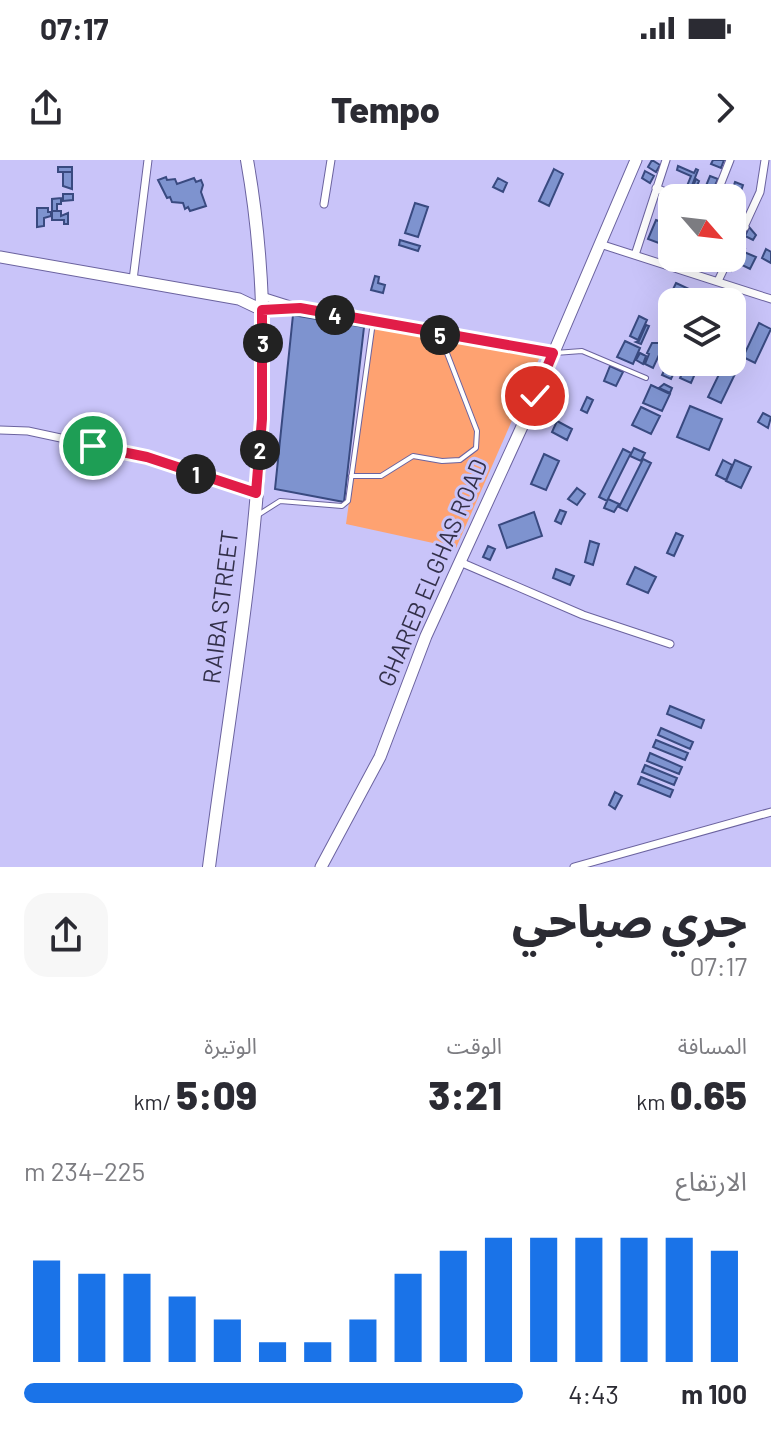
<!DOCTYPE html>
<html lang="ar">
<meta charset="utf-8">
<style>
body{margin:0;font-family:Barlow,"Noto Sans Arabic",sans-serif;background:#f7f7f7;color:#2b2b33;direction:rtl;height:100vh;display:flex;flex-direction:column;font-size:30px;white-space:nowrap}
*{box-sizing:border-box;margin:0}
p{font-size:26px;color:#7c7c81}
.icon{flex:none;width:44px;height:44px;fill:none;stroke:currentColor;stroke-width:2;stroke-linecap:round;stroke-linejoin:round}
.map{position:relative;height:707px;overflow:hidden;direction:ltr}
.sheet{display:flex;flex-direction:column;background:#fff;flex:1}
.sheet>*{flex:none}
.needle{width:52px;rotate:118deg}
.tools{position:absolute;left:658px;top:24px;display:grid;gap:16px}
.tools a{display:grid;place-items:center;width:88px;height:88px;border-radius:16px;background:#fff;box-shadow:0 8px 32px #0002;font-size:40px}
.pin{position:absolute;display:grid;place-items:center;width:68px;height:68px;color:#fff;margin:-34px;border:4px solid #fff;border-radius:50%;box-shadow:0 2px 8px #0007}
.km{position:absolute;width:40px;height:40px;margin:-20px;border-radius:50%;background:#222;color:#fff;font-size:22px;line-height:40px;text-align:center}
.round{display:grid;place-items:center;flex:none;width:84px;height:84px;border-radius:24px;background:#f7f7f7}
.overview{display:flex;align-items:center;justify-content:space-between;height:136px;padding:0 24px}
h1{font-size:44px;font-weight:800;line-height:60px}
.figures{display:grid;grid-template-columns:repeat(3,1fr);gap:12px;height:136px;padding:8px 24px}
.figures div{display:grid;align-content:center}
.figures b{font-size:40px;font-weight:800}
.figures small{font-size:22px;font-weight:400}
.figures p{font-size:22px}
.chart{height:224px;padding:16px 24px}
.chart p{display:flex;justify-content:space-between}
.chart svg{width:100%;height:144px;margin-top:8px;stroke:#1a73e8;stroke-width:6}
ul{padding:0 24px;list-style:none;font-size:26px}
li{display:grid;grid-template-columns:128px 96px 1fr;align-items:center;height:60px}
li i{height:20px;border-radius:10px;background:#1a73e8}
.status{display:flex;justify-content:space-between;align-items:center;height:56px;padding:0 40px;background:#fff;direction:ltr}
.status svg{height:22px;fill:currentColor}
header{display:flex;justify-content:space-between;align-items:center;height:104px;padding:0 24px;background:#fff;font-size:36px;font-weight:800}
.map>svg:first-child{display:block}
</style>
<div class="status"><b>07:17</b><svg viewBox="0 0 49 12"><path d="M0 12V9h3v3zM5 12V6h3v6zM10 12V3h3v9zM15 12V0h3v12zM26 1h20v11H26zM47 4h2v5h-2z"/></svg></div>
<header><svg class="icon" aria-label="forward" viewBox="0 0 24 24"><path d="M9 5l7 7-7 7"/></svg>Tempo<svg class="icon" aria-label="share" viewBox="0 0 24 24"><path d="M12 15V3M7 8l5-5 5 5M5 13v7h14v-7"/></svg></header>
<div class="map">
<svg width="771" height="707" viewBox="0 0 771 707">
<rect width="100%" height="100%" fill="#c9c4f9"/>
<path fill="#fea271" d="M373 168 542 192 456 388 346 364Z"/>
<path fill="#7e93cf" stroke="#394a80" stroke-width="2" d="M652 0 660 5 656 12 648 7Z
M713 0H724L721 8 711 4Z
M678 6 694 13 696 9 698 10 691 28 687 26 691 16 677 10Z
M58 7H72V12H58Z
M554 9 563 14 549 46 539 41Z
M645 11 654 16 650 23 642 18Z
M63 12H72V29L63 26Z
M710 16 718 19 710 36 703 33Z
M166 17 167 20 175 19 177 24 194 18 196 22 201 20 203 25 201 32 206 46 190 51 188 47 185 49 183 43 172 42 170 37 167 38 158 20Z
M498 18 507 23 503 32 493 27Z
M696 19 699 21 693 35H683L686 27 692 29Z
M735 22 743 25 740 34 732 31Z
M63 34H73V40L63 41Z
M664 37 670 40 666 50 660 47Z
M61 38V44H57V51H52V39Z
M415 43 428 47 418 77 405 73Z
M37 48H48V52H51V56L44 58V66L37 67Z
M52 51H61V56L68 53V64H64V60H52Z
M656 60 672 66V88L648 79Z
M749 67 756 75 753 80 745 76Z
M400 80 420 86 418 91 399 85Z
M740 81 744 83 742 88 745 89 742 96 738 95 737 99 740 101 731 111 727 109Z
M766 89 771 92V103L762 98Z
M744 92 756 97 750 109 738 103Z
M375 116 379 117 378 123 385 125 383 133 371 130Z
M676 123 689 129 686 137 690 139 688 142H672V147L666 144Z
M293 155 364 167 344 342 275 329Z
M639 156 647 160 638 180 630 176Z
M759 163 771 169 755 203 743 197Z
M646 165 649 166 641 184 636 182 639 181Z
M660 180 665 182 653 208 645 204 649 194 647 193 652 183H659Z
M625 181 640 188 633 204 617 197Z
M640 193 646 196 643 204 636 200Z
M672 194V202H679L671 219 662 215Z
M687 202H700L691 223 680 218Z
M610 206 623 212 616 226 604 221Z
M722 208 735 214 721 243 708 237Z
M664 224 672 228 670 233 659 228Z
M651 225 670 234 662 251 643 243Z
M587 237 593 240 587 253 581 250Z
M690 246 722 259 709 290 677 277Z
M641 247 660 256 651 274 632 265Z
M763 253 771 257 768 268 758 262Z
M557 261 572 269 567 280 552 272Z
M634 288 645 293 641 301 630 296Z
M623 289 631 293 607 341 599 337Z
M544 294 559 301 546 330 531 324Z
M643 299 651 303 627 351 619 347Z
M723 300 732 305 726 320 716 315Z
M735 300 751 307 741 328 726 321Z
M577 328 585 334 577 345 568 339Z
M608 339 619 344 614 352 604 348Z
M560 350 566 352 561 364 555 361Z
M534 352 542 376 507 388 499 365Z
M676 373 683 376 674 396 667 393Z
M590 381 599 384 593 405 585 402Z
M488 386 495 389 490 400 483 397Z
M635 407 656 417 648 433 627 424Z
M556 409 574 416 570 425 553 418Z
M670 546 704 560 701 568 667 554Z
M661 568 693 582 690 589 658 575Z
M656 580 688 593 685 600 653 587Z
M650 593 682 607 679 614 647 601Z
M645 605 677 618 674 625 642 612Z
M641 617 673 630 670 637 638 624Z
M615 632 622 636 615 649 609 645Z"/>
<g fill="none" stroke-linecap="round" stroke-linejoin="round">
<g stroke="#6b639f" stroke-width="6">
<path id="lane" d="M555 193 582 191 646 218
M351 316H381L413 296 442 301 460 300 476 288 477 271 440 175
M258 355 280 341 342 346 348 341 373 162"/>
</g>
<g stroke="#6b639f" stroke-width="9">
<path id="street" d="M656 28 679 38
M715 38 730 0
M324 44 331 0
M732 61 745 67
M600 84 771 139
M732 93 760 32 765 0
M635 95 666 0
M133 120 148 0
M718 121 729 98
M262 136 300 148 553 193
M262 150 298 148
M0 270 28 271 135 294 256 333
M460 402 583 455 670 484
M574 707 771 652"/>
</g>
<g stroke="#6b639f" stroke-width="13">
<path id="secondary" d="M0 97 239 139 262 150
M321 707 380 597 426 476 525 260 636 0"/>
</g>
<g stroke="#6b639f" stroke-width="14">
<path id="primary" d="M209 707C239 474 289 235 247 0"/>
</g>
<use href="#lane" stroke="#fff" stroke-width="4"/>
<use href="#street" stroke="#fff" stroke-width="7"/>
<use href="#secondary" stroke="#fff" stroke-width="11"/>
<use href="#primary" stroke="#fff" stroke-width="12"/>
</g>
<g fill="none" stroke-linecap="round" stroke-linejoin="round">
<g stroke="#fff" stroke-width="16">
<path id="route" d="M93 286 147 297 256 333 262 259V150L300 148 553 193 535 236"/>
</g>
<use href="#route" stroke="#e11d48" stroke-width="10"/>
</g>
<g text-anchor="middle" stroke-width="6" stroke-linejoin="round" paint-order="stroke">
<g font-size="24" fill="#33304a" stroke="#c9c4f9">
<text transform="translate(433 413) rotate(-67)" y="8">GHAREB ELGHAS ROAD</text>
<text transform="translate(221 447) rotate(-83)" y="8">RAIBA STREET</text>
</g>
</g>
</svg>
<div class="tools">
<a><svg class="needle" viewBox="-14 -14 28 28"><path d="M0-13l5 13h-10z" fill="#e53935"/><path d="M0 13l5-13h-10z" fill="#7c7c81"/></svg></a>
<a><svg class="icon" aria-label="layers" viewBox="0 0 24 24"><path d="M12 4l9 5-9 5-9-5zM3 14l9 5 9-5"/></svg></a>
</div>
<div class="pin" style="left:93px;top:286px;background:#1e9e55"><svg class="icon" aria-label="arrive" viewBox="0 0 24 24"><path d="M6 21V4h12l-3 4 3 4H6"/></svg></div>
<div class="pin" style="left:535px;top:236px;background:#d93025"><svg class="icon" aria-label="check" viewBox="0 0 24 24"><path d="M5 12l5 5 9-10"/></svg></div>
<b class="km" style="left:196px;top:314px">1</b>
<b class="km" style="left:260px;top:290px">2</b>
<b class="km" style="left:263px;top:183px">3</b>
<b class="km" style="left:335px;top:155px">4</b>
<b class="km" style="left:440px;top:175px">5</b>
</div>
<section class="sheet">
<div class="overview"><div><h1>جري صباحي</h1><p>07:17</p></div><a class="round"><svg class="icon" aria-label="share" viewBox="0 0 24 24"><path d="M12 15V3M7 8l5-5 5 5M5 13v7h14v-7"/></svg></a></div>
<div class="figures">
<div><p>المسافة</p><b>0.65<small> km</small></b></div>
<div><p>الوقت</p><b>3:21</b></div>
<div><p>الوتيرة</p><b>5:09<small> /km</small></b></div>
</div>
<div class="chart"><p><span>الارتفاع</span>225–234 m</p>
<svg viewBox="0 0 160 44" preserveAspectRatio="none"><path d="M5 44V13M15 44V17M25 44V17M35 44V24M45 44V31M55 44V38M65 44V38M75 44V31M85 44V17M95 44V10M105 44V6M115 44V6M125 44V6M135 44V6M145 44V6M155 44V10"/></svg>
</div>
<ul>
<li><b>100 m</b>4:43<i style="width:100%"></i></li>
</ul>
</section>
